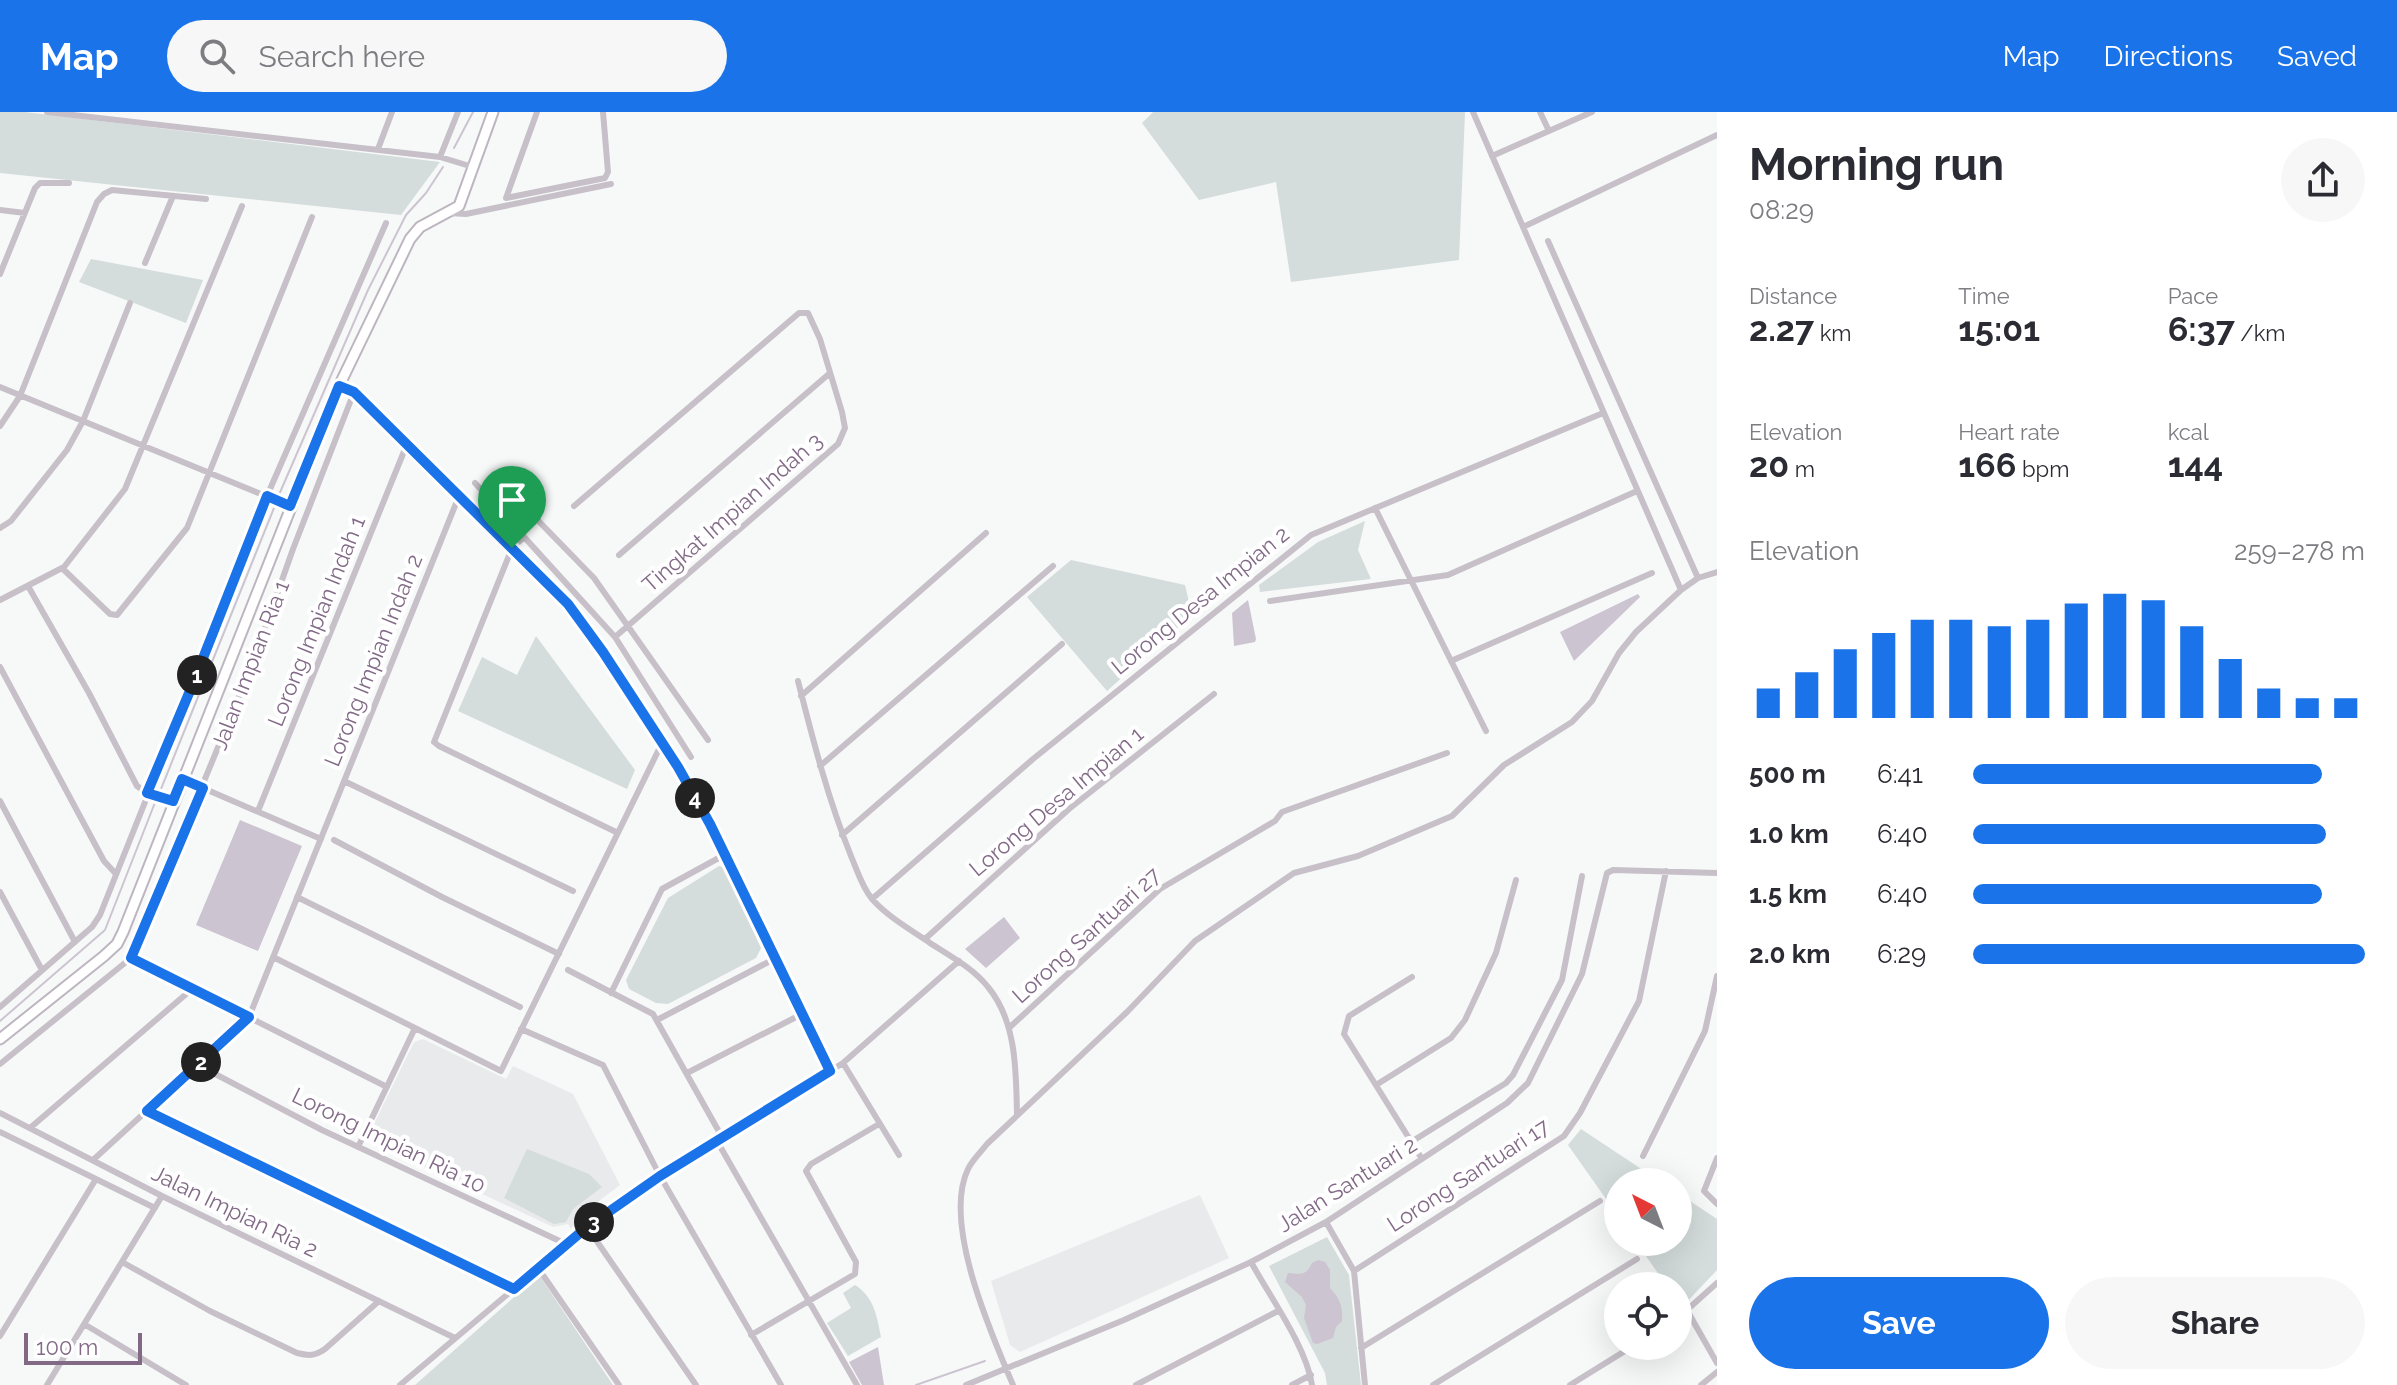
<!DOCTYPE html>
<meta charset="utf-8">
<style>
body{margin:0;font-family:Raleway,sans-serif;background:#f7f7f7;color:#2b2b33;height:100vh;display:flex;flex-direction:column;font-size:30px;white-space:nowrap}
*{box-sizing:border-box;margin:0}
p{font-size:26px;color:#7c7c81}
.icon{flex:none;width:44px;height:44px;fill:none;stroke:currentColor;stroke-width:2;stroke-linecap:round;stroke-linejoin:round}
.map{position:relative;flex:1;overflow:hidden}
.sheet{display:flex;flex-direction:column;background:#fff;width:680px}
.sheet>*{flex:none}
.needle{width:52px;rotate:318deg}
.tools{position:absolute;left:1604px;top:1056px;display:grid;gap:16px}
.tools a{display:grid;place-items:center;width:88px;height:88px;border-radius:50%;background:#fff;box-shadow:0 8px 32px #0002;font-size:40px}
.scale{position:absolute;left:24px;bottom:20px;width:118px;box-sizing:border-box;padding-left:8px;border:4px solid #826a87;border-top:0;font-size:22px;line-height:28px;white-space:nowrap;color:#826a87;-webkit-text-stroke:6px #fff;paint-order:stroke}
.pin{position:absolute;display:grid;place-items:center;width:68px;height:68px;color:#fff;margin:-82px -34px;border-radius:50% 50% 50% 0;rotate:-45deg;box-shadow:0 0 8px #0007}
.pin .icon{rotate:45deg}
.km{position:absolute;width:40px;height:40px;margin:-20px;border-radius:50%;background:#222;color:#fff;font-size:22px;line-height:40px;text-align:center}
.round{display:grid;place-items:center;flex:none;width:84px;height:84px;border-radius:42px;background:#f7f7f7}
.summary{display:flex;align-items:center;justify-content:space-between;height:136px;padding:0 32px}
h1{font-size:44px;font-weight:700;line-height:60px}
.stats{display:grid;grid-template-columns:repeat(3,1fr);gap:12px;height:136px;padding:8px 32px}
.stats div{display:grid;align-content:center}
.stats b{font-size:34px;font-weight:700}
.stats small{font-size:22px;font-weight:400}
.stats p{font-size:22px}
.chart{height:224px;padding:16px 32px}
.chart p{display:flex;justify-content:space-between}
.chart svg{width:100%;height:144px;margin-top:8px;stroke:#1a73e8;stroke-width:6}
.button{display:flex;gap:16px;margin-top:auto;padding:16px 32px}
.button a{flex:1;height:92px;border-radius:48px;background:#1a73e8;color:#fff;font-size:32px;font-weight:700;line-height:92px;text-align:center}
.button a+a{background:#f7f7f7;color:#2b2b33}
ul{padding:0 32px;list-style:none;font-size:26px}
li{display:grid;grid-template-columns:128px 96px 1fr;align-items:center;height:60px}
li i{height:20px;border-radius:10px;background:#1a73e8}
header{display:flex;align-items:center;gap:48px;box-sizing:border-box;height:112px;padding:0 40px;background:#1a73e8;color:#fff}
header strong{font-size:38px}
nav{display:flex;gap:44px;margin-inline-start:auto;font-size:28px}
.search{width:560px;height:72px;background:#f7f7f7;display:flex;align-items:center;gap:20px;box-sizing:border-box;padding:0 28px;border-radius:44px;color:#7c7c81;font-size:30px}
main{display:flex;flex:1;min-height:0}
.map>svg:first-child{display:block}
</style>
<header>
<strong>Map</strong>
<div class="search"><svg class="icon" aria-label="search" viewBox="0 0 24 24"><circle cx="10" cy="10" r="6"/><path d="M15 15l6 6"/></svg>Search here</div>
<nav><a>Map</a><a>Directions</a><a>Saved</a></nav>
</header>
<main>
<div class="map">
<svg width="1717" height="1273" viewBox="0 0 1717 1273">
<rect width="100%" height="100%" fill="#f7f9f8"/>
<path fill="#e9eaeb" d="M423 927 506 967 513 954 573 982 620 1073 595 1092 584 1104 582 1102 579 1105 571 1117 568 1112 553 1115 373 1031 369 1022 414 930Z
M1200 1083 1229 1146 1020 1240 1010 1233 991 1169Z"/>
<path fill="#d4dcdc" d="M0 0H25L440 50 401 103 0 61Z
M1153 0H1465L1459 148 1291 170 1276 70 1199 88 1142 11Z
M91 147 203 168 186 211 79 170Z
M1365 409 1358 438 1371 467 1260 480 1259 473 1318 430Z
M1071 448 1185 473 1192 503 1107 579 1027 485Z
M536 524 635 658 627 677 458 599 482 545 517 563Z
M719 754 726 756 761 836 756 846 668 892 656 891 629 877 626 868 668 786Z
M1581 1017 1661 1070H1618V1104L1568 1033Z
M527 1037 589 1062 602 1075 573 1097 566 1110 554 1112 504 1086Z
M1678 1081 1717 1107V1158L1682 1195 1678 1190V1174H1667L1636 1130H1678Z
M1327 1125 1349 1163 1361 1273H1327L1325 1261 1269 1154Z
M539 1163 613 1273H415Z
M855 1173C874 1185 877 1204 881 1225L848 1244 827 1211 851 1196 843 1181Z"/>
<path fill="#ccc4d0" d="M1638 482 1640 485 1574 549 1560 520Z
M1248 488 1256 527 1255 530 1234 534 1232 501Z
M240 708 302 734 258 839 196 813Z
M1004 805 1020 826 986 856 965 837Z
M1318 1148 1325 1150 1330 1158V1176C1340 1187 1343 1194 1342 1209L1336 1215 1333 1226 1317 1232 1313 1231 1304 1206 1306 1193 1302 1185 1285 1170 1288 1161C1302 1162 1306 1164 1312 1151Z
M878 1235 884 1273H862L849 1250Z"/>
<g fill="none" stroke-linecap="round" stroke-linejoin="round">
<path stroke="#ccc4d0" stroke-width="2" d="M454 36 473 0
M278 385 368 178 406 103 426 81 443 55
M159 682 276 391
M0 909 105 818 156 688
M916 1273 985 1249"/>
<g stroke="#bdb5bf" stroke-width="13">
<path id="secondary" d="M0 927 104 844 117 832 123 820 339 274 410 127 420 115 459 94 493 0"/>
</g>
<path stroke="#c7c0c9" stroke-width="6" d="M47 0 440 45 473 55
M1473 0 1681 478
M1540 0 1549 19
M378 37 392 0
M1492 44 1592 0
M440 45 458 0
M506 86 605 66 608 60 603 0
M506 86 537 0
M0 98 25 101
M448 101 466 102 611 72
M1523 115 1717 23
M1548 129 1698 466
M145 151 173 84
M0 162 35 76 40 71H69
M339 274 354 280 568 492 603 540 678 655 710 712 830 959
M0 275 290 394
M0 314 20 284 97 90 104 82 112 78 206 87
M475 371 615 525 691 645
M520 390 594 466 708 628
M574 394 799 201H808L820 227 842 300 845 316 838 332 615 525
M1375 396 1486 619
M0 416 11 409 67 338 83 309 130 191
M523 426 512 436 434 630 439 634 618 721
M619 443 830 261
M62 456 110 502 117 503 187 416 312 105
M28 474 89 581 137 674 147 681 173 689
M0 488 64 455 125 377 242 94
M1270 489 1448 463 1637 379
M1451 549 1652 461
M0 555 104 749 116 762
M798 569C813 628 828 687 851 744 857 758 862 775 872 787 888 805 911 818 930 831 950 844 973 856 988 875 1017 910 1016 960 1017 1003
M801 584 986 421
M820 654 1053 454
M182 667 321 727
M344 669 573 779
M0 689 75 830
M258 699 407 332
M842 723 1062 532
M334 728 442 785 559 842
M0 780 42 858
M297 785 520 895
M872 787 1033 647 1311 423 1603 301
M925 827 1069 697 1214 582
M273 845 501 959 662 631
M131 846 387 975
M568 858 653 902 722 1025
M1412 865 1349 904 1344 922 1422 1047
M611 881 662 777 726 742
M0 895 92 815 100 803 267 384 386 111
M657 908 776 846
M1010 915 1160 777 1275 709 1282 700 1447 641
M521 917 603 953 660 1064 781 1273
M843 951 899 1043
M0 952 131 846 252 553 293 437 354 280
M198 953 322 1018 566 1132
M687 961 802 902
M1376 973 1451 926 1465 908 1496 841 1516 768
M147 999 514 1177
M0 1001 162 1084 455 1226
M30 1016 192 877
M0 1020 155 1096
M717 1029 857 1273
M1411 1030 1506 971 1513 963 1562 868 1582 764
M358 1035 415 916
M1643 1044 1705 919 1717 864
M1717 1046 1704 1079 1717 1092
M93 1048 249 905 459 384
M1326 1110 1354 1159 1365 1273
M587 1115 696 1273
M122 1150 210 1199 297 1241C309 1244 315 1244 325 1237L379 1189
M1251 1150C1270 1185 1306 1234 1312 1273
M538 1156 619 1273
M1354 1159 1564 1024 1580 1001 1639 889 1666 759
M1688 1200 1717 1251
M1678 1206 1717 1171
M84 1212 186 1273
M751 1223 855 1162 856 1150 806 1059 811 1052 879 1012
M0 1224 96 1067
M1361 1236 1600 1089
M47 1273 162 1084
M400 1273 587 1115 660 1064 843 951 959 849
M966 1273 1124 1208 1251 1150 1326 1110 1507 991 1528 971 1582 862 1607 761 1613 758 1717 761
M1013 1273C991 1221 942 1111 968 1057 972 1048 981 1040 987 1032L1127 900 1195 829 1294 761 1358 744 1452 704 1504 653 1572 610 1592 589 1619 541 1636 520 1681 478 1698 466 1717 460
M1136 1273 1278 1199
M1292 1273 1311 1263
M1433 1273 1637 1147
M1570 1273 1633 1234
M1701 1273 1717 1260"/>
<use href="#secondary" stroke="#fff" stroke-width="9"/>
</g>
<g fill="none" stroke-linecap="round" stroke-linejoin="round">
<g stroke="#fff" stroke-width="16">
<path id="route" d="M339 274 354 280 568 492 603 540 678 655 710 712 830 959 660 1064 587 1115 514 1177 147 999 249 905 131 846 203 676 182 667 173 689 147 681 192 574 267 384 290 394Z"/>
</g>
<use href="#route" stroke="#1a73e8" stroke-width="10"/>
</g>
<g text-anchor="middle" stroke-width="8" stroke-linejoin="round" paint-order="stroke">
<g font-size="22" fill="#826a87" stroke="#fff">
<text transform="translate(732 400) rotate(-41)" y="8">Tingkat Impian Indah 3</text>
<text transform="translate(1200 488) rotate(-39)" y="8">Lorong Desa Impian 2</text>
<text transform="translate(316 509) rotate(-68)" y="8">Lorong Impian Indah 1</text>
<text transform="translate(373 548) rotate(-68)" y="8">Lorong Impian Indah 2</text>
<text transform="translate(250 553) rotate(-69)" y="8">Jalan Impian Ria 1</text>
<text transform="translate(1056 689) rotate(-40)" y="8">Lorong Desa Impian 1</text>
<text transform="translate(1086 823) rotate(-42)" y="8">Lorong Santuari 27</text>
<text transform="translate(389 1028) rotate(26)" y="8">Lorong Impian Ria 10</text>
<text transform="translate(1468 1063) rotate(-33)" y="8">Lorong Santuari 17</text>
<text transform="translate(1347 1072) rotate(-32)" y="8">Jalan Santuari 2</text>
<text transform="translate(235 1099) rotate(26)" y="8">Jalan Impian Ria 2</text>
</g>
</g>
</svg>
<div class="tools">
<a><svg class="needle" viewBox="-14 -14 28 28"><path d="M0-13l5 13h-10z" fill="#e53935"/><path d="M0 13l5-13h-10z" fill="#7c7c81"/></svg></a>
<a><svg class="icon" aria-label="locate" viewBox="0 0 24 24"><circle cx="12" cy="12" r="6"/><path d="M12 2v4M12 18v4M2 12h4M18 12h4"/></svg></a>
</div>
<div class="scale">100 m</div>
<div class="pin" style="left:512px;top:436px;background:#1e9e55"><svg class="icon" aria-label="arrive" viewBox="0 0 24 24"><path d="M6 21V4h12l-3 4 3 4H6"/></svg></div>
<b class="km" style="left:197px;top:563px">1</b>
<b class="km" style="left:201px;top:950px">2</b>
<b class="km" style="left:594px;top:1110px">3</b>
<b class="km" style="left:695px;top:686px">4</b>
</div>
<section class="sheet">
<div class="summary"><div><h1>Morning run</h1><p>08:29</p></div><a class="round"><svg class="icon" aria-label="share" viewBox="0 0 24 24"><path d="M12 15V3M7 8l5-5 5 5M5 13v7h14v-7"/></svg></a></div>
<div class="stats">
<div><p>Distance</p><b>2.27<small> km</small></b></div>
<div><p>Time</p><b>15:01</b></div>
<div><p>Pace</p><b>6:37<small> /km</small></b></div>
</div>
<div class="stats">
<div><p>Elevation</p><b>20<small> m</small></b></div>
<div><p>Heart rate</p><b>166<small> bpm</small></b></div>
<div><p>kcal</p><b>144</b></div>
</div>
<div class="chart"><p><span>Elevation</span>259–278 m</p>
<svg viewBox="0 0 160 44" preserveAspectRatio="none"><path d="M5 44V35M15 44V30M25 44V23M35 44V18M45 44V14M55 44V14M65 44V16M75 44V14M85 44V9M95 44V6M105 44V8M115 44V16M125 44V26M135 44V35M145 44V38M155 44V38"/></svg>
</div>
<ul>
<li><b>500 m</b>6:41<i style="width:89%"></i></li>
<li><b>1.0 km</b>6:40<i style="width:90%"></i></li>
<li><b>1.5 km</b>6:40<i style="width:89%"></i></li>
<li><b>2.0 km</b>6:29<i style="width:100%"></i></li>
</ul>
<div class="button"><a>Save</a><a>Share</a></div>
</section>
</main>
